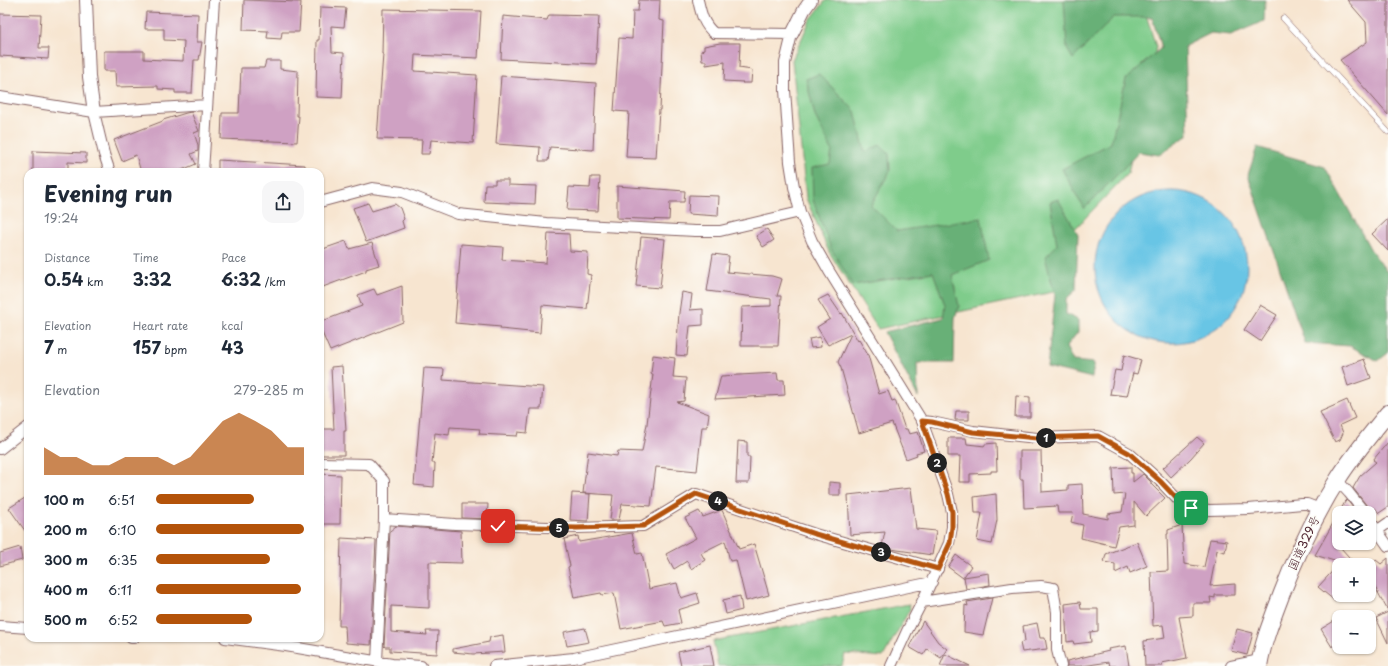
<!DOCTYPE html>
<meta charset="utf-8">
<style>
body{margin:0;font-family:"Playpen Sans","Klee One",sans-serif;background:#f6f6f7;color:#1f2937;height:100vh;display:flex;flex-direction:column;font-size:15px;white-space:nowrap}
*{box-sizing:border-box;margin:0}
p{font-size:13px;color:#747a83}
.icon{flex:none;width:22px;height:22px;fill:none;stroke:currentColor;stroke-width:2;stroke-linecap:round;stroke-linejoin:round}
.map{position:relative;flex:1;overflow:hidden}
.side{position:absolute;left:24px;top:168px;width:300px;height:474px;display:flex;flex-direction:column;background:#fff;border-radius:12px;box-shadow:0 1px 3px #0004}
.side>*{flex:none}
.tools{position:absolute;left:1332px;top:506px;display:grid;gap:8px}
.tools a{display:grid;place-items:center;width:44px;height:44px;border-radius:8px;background:#fff;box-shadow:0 1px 3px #0004;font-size:20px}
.pin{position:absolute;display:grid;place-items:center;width:34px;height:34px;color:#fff;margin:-17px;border-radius:8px;box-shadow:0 2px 6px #0006}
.km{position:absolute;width:20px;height:20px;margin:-10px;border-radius:50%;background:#222;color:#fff;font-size:11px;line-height:20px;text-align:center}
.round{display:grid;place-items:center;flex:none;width:42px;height:42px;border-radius:12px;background:#f6f6f7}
.head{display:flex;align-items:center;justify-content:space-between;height:68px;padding:0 20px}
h1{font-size:22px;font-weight:700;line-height:30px}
.figures{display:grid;grid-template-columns:repeat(3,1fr);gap:6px;height:68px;padding:4px 20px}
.figures div{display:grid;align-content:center}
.figures b{font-size:17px;font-weight:700}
.figures small{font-size:11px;font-weight:400}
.figures p{font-size:11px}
.chart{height:112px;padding:8px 20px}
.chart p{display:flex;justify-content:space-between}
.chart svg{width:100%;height:72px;margin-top:4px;fill:#b45309;opacity:.7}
ul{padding:0 20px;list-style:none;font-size:13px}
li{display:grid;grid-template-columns:64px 48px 1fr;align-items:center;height:30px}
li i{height:10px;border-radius:5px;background:#b45309}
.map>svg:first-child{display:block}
</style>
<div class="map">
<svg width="1388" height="666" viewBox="0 0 1388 666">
<rect width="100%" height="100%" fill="#fdfcf7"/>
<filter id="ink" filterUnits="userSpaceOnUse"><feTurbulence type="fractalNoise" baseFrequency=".025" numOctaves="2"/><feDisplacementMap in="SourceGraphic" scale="8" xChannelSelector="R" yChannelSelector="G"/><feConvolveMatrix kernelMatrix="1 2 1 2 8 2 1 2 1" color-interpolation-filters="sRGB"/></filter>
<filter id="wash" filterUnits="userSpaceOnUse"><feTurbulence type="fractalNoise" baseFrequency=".012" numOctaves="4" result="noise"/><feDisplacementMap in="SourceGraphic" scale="16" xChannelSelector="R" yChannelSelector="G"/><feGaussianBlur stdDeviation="0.9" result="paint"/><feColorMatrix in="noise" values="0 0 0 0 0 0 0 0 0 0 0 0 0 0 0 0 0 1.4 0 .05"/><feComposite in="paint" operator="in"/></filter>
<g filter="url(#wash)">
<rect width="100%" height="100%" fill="#f7e5d0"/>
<path fill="#7fcc8b" stroke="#64765b" d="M826 0H1136L1145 11 1156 47 1128 173 1071 233 1072 288 878 329 829 252 806 198 792 60 810 20Z
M909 604 910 609 883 657 845 654 842 666H718L713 641Z"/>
<path fill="#67b077" stroke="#586851" d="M1064 0H1265L1264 21 1231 35 1211 33 1185 46 1188 135 1159 155 1139 152 1084 209 1062 169 1111 143 1126 79 1161 48 1152 17H1114L1073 59 1067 49Z
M819 74 855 111 865 152 880 145 889 154 890 171 871 205 897 231 981 218 989 260 952 275 959 306 955 318 954 363H917L918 397 884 332 943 318 945 305 933 272 853 285 831 249 813 200 812 168 830 164 832 150 815 116 806 79Z
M1257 147 1325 167 1371 250 1388 273V353L1378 361 1350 346 1305 343 1248 175Z
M1058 199 1078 234 1076 290 1066 299V314L1078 320V332L1066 347 1073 361 1094 363 1092 378 1047 367 1055 295 1045 257 1057 245 1050 202Z"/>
<path fill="#67c5e5" stroke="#587288" d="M1095 267a76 76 0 1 1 152 0a76 76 0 1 1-152 0Z"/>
<g id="blocks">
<path fill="#cfa1c3" d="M244 0 301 2 299 32H282L281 39 267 38 268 31 243 30Z
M639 0H660L659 20 664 21 660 110H659L656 158 626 157 629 112 614 111 619 38 632 39 633 11H638Z
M1347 0H1388V115L1340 60 1367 42 1366 22Z
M320 7 346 8 344 27 331 26 332 52 344 53 342 98 316 97 317 40H319Z
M383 9 481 11 478 58 415 55 414 71 477 75 473 143 431 140 429 154H421L422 140 377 139 383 54H382Z
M146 12 198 14 197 42H202L199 60H194L192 93H175V90L158 89V86L116 87 115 71H104V51H144V59L183 61 184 41 164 40V29H145Z
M0 14 41 15 39 48H49L48 59 0 56Z
M549 15 599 16 596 64 501 59 503 16 547 20Z
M720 43H740L739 68 752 70 751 83H742L743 82 724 81 725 62 706 65V61H702L701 51 704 50V46Z
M266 61H280V69L298 71 297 116H299L297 142 221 139 222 113H239L241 68H264Z
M501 76 596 83 593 150 550 147 548 161H539L540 147 496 144Z
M191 112 199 131 194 133 198 145V151L191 154 196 164 177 172H141L136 155 122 161 114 140 163 121V120L186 113Z
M33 151 86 153V163L68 162V172H33Z
M218 160 305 165V172H218Z
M591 177H600L598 211 567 210 569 187 590 188Z
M495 180H508V185L536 186 535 204 484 202 485 184H495Z
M617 186 685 191 684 202H670L669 220 617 218Z
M689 195 719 196 718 216 688 214Z
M368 203 372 211 395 204 400 208 404 219 402 221 404 228 366 242 353 208Z
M1388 219V251L1372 234Z
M767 229 774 240 763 247 756 236Z
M548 233 569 234 570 251 588 252 587 274 591 275 587 309 542 305 540 333 500 329 501 327 455 323 461 244 503 247 502 260 546 263Z
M641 237 665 239 660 288 636 286Z
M346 241 349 249 372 243 379 265 366 269V271L320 288V250Z
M713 254 729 256 727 272 772 276 782 279 777 296H781L778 346H741L742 307 771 306V299L707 291Z
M402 286 403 322 330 351 320 328V322L362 306 358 295 374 289 377 295Z
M682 292 692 294 690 310 703 309V325L690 326 687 356 676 355 679 313Z
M828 295 841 314 842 313 858 341 859 340 868 355 879 394 888 391 892 401 895 400 905 429H907L909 434 918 432 924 451 916 453 917 455 906 459 892 423 859 433 841 368 838 362 851 334 828 345 817 327 830 319 818 300Z
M1260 305 1277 315 1260 341 1244 330Z
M820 337 821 347 811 348 809 339Z
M653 355 675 358 673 377 686 378 684 401 677 402 709 414 707 427H702L697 471 656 467 651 506 622 504 619 520H610L613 495 583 493 588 452 617 456 618 451 642 452 647 424 653 374H651Z
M1124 355 1141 360 1137 374 1133 373 1127 396 1110 394 1115 370 1121 371Z
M1364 359 1371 378 1348 386 1342 367Z
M342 366 346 431H344V455H320V429H334L331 367Z
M424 368 444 369 443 380 543 387 541 409H530L527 433 518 432 517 436 479 434 480 429 450 427 449 435 435 433 432 463H435L434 487 414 485Z
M777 373 778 380H784L785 395 715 399 721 376Z
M1016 396 1030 397V417H1015Z
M1347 400 1355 418 1340 425 1343 433 1340 440 1335 442 1320 412Z
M956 411H969V420H955Z
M1197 437 1204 443 1191 458 1171 477 1163 468Z
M948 438H966L967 444 985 446V444L996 443 997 471H991V473L970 474V482H959L960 456H948Z
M738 441 747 442V457H750L749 483H736Z
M1388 442V507L1379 513 1375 508 1371 511 1353 488 1360 476 1376 462 1373 460Z
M1020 451H1041L1042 492 1068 490V485L1082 484 1083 514 1108 519V514L1122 512 1125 494 1114 495 1113 468 1131 467V473H1133V482L1143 474 1151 482V484L1165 498 1146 516 1134 502V525L1119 527 1114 546 1081 538 1083 525 1071 522 1073 513H1058L1057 506 1024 508 1023 479H1020Z
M320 474 341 475 340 524H320Z
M829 482 840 483V495H829Z
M911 488 916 529 936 531 932 555 891 549 882 546 885 532 850 535 848 495Z
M572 493 590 494 588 521 570 520Z
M996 494 997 520 992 544 977 541 982 513H975L974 497Z
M28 496V535L9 508Z
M1347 500 1357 513H1339V543H1344L1341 548 1356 565H1347L1315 555 1345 502Z
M462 504H488L487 519 462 518Z
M722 510 739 549 754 544 769 595 746 601 736 560 730 561 725 541 701 553 705 560 691 569 687 561 674 569 666 554 696 538 685 518 699 511 703 517Z
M1182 525 1184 564 1204 567 1210 539 1227 541 1225 552 1217 550 1210 586 1235 584V595H1215V598L1210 597 1211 603H1193V616L1179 617 1187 658 1162 663 1163 666H1145L1144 641 1165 638 1163 625 1153 626 1151 572 1168 571 1167 534H1168V530Z
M396 526 461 531 462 563 429 562V608L391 606V632L427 635 426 631H438L437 654 390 651V647H385L384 646 390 531Z
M632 533 637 554 642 553 649 589 677 583 681 598 697 593 700 603 678 610 681 623 665 626 663 621 621 629 614 593 602 595 601 593 574 598 568 567 570 566 564 539 578 536 579 542Z
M341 538 376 540 371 645 346 643 345 626H339Z
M1137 542 1147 566 1130 573 1128 567 1115 573V564L1104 562 1106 554Z
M20 547 22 560 0 566V553Z
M956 555 971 566 963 578 948 567Z
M1388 558V611L1375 587 1369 596V566L1376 560 1381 564Z
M1339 564V596L1335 601 1318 587Z
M989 573 990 585 966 589 964 577Z
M740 596 742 610 726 614 723 600Z
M992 598 983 635 964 632 965 605 968 606 967 602Z
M1080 602 1081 609H1098V631L1090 632 1091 642 1074 644 1073 641 1067 642 1065 604Z
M1388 612V643L1376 618Z
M1339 618V637L1332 647 1321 629Z
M923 621 938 642 947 649 941 658 927 649 923 655 909 647Z
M1037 623 1040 638H1045L1047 649 1022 652 1020 643 1025 641 1023 626Z
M585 628 589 642 567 646 564 632Z
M1237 629 1253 633 1247 655 1231 651Z
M503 635 505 652 473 654 453 652V649L489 642 490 637Z
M710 645 714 666H681L678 652Z
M1126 646 1129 666H1110L1109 662 1082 666H1067V661L1109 651 1108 649Z
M945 654 970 666H940Z"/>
</g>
</g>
<g filter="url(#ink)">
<use href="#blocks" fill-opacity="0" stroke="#876465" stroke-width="1"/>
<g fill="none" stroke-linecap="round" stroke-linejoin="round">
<g stroke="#876465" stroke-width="6">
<path id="service" d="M1283 18 1388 132"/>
</g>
<g stroke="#876465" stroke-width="12">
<path id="minor" d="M698 0C701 13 703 24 714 33L792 34 785 63V90L790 162 794 187 800 212 812 241 829 271 922 421 948 494 952 512V527L949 543 922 602 907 631 891 666
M0 97 94 112 207 105
M94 112 104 154 110 172
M203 172 214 0
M320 202 372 188 402 192 458 214 546 223 695 231H720L800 212
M922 421 932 422 973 431 1037 438 1098 436 1129 453 1160 481 1178 500 1191 508 1209 510 1249 509 1302 504H1307L1320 509
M0 449 28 427
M320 463 369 464 384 481V519
M1337 480 1349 493 1365 513
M1369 519 1388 546
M1378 530 1388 523
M922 602 1012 588 1041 586 1053 588 1057 612V650L1061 666
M0 626 28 628
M131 638H134
M225 638 286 646 392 664 421 666
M377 661 384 519 455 524 577 528 643 526 696 494 815 534 938 569
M494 666 574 658 932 582
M1231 666 1260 660"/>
</g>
<g stroke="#876465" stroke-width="14">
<path id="tertiary" d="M86 0 89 77 94 112
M792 34 804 10 811 0"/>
</g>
<g stroke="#876465" stroke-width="18">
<path id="trunk" d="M1259 666C1263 641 1273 617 1282 593 1297 554 1315 515 1338 479 1353 455 1371 434 1388 413"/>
</g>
<use href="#service" stroke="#fff" stroke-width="5"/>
<use href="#minor" stroke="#fff" stroke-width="10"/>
<use href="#tertiary" stroke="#fff" stroke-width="12"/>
<use href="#trunk" stroke="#fff" stroke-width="16"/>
</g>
</g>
<g fill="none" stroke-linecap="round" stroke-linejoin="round" filter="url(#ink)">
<g stroke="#fff" stroke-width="8">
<path id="route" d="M498 526 577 528 643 526 696 494 815 534 938 569 950 543 952 527V512L948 494 922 421 932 422 973 432 1037 438 1098 436 1129 453 1160 481 1178 500 1191 508"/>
</g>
<use href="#route" stroke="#b45309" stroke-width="5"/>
</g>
<g text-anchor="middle" stroke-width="3.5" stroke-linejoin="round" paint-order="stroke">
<g font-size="12" fill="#4a1f2b" stroke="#fdfcf7">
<text transform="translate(1304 543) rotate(-65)" y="4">国道329号</text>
</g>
</g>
</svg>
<div class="tools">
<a><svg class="icon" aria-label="layers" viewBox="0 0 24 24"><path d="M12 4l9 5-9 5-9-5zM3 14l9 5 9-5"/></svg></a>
<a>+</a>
<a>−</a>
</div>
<div class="pin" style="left:1191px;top:508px;background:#1e9e55"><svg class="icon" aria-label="arrive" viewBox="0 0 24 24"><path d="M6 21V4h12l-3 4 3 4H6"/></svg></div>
<div class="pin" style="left:498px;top:526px;background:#d93025"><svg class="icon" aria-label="check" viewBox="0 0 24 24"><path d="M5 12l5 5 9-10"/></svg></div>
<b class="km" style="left:1046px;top:438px">1</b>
<b class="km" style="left:937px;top:463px">2</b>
<b class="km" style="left:881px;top:552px">3</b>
<b class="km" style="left:718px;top:501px">4</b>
<b class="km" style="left:559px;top:528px">5</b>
<section class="side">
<div class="head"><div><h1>Evening run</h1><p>19:24</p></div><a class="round"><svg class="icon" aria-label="share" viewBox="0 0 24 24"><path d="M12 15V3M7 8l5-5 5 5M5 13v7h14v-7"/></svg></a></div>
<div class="figures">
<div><p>Distance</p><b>0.54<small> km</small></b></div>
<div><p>Time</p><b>3:32</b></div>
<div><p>Pace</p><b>6:32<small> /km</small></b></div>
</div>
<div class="figures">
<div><p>Elevation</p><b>7<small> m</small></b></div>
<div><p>Heart rate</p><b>157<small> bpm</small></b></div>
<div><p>kcal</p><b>43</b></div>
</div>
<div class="chart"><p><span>Elevation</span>279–285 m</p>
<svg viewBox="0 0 160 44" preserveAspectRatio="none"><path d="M0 44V27L10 33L20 33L30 38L40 38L50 33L60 33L70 33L80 38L90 33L100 22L110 11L120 6L130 11L140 17L150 27L160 27V44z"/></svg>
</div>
<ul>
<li><b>100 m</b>6:51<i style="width:66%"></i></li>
<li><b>200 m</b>6:10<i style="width:100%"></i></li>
<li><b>300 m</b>6:35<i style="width:77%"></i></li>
<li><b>400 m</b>6:11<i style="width:98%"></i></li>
<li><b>500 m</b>6:52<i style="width:65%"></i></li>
</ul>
</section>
</div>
